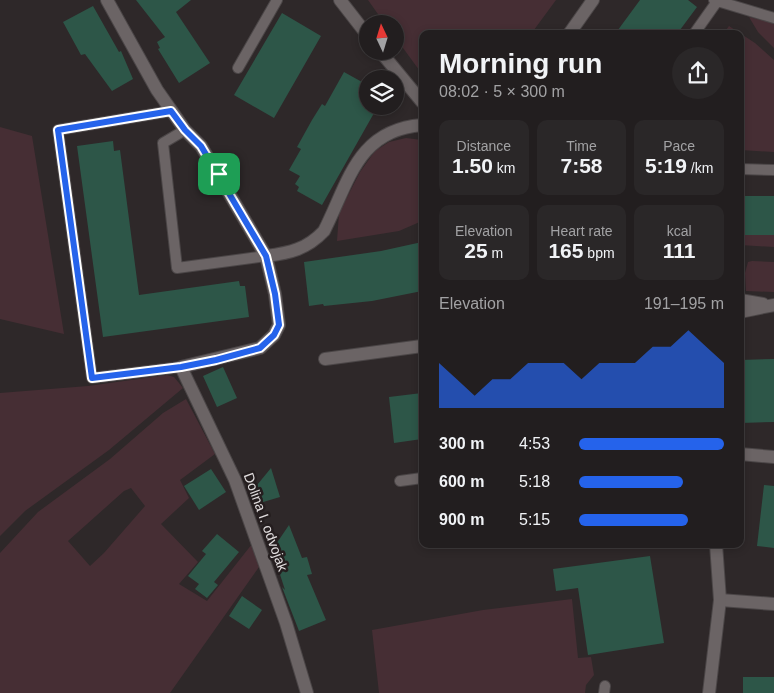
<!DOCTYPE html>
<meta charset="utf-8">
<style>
body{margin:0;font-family:Helvetica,sans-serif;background:#2a2728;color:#f1f3f6;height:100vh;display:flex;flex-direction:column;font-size:19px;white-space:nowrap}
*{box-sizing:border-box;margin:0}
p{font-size:16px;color:#a2a2a4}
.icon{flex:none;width:28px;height:28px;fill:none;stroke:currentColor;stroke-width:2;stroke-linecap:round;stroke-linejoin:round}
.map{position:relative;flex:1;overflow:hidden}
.side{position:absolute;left:419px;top:30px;width:325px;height:518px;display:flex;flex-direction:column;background:#221e1f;border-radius:10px;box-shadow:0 2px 8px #0003,0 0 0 1px #3f3c3d}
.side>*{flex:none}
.needle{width:32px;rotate:356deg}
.buttons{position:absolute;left:359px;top:15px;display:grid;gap:10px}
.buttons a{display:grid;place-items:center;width:45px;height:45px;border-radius:50%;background:#221e1f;box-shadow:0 2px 8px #0003,0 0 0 1px #3f3c3d;font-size:25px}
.pin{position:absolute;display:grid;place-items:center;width:42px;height:42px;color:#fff;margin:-21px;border-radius:10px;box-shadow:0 2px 8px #0006}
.round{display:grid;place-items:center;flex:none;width:52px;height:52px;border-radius:26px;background:#2a2728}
.headline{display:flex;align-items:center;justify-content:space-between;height:85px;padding:0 20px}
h1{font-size:28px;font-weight:700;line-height:38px}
.figures{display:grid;grid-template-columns:repeat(3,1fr);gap:8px;height:85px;padding:5px 20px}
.figures div{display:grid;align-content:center;border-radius:10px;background:#2a2728;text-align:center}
.figures b{font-size:21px;font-weight:700}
.figures small{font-size:14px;font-weight:400}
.figures p{font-size:14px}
.chart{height:140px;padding:10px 20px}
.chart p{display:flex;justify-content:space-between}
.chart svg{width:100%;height:90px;margin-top:5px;fill:#2563eb;opacity:.7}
ul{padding:0 20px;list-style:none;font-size:16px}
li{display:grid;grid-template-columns:80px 60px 1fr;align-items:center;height:38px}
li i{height:12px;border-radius:6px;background:#2563eb}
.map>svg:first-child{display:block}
</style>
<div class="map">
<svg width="774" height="693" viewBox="0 0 774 693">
<rect width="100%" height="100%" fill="#2e2829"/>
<path fill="#462e34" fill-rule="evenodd" d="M368 0H556L531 34H422V74L395 37V24H385Z
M749 17 774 23V48L758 32Z
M729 26 755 43 774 60V152L740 150V34H723Z
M0 127 32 136 64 334 0 319Z
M406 138 422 140V221L399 231 337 241 339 213 360 172 375 151 389 142Z
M740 235H774V247L740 245Z
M752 261 774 262V292L746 291 745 273 748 262Z
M167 375 174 377 183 388 109 450 25 511 0 536V393L88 386Z
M186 399 215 454 180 480 189 498 161 524 198 562 179 584 207 601 252 544 259 567 170 693H0V553L38 512 110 459 163 413ZM131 488 145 506 104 553 90 566 68 541 124 491Z
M572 599 578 658 591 657 594 675 586 685 585 693H379L372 630 483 610Z"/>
<path fill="#2d5648" d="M136 0H191L176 12 210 63 179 83 158 49 160 48 157 42 165 37Z
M640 0H688L697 7 677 34H615Z
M93 6 119 52 121 51 133 79 112 91 85 54 81 55 63 22Z
M282 13 321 36 274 118 234 95Z
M344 72 362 82 359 88 368 93V106H378L322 205 297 191 299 187 295 184 300 176 289 170 301 149 297 147 312 120 322 104 325 106Z
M113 141 114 151 120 150 139 295 239 281 240 286H245L249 317 103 337 77 146Z
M740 196H774V235H740Z
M422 242V291L372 301 324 306 323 304 309 306 304 262 381 251Z
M774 359V422L740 423V360Z
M223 367 237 398 217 407 203 376Z
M422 393V439L394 443 389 397Z
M271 468 280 497 253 505 249 495Z
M211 469 226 492 199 510 184 486Z
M764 485 774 486V548L757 546Z
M289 525 302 558 307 557 312 574 307 575 326 620 299 631 282 587 285 590 276 562 270 553Z
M217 534 239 552 214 582 218 585 207 598 195 589 199 584 188 576 206 554 202 551Z
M650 556 664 643 588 655 578 588 556 591 553 569Z
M242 596 262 610 249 629 229 616Z
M743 677H774V693H743Z"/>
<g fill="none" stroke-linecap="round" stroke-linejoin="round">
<g stroke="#4b4647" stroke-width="12">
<path id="service" d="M714 0 774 18
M694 34 718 0
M238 68 277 0
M171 111 58 130 92 378 181 367
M185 130 163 143 177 268 266 256
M740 169 774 170
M400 481 422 478
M604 693 605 686"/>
</g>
<g stroke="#4b4647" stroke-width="14">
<path id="minor" d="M107 0 157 90 185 130 201 146 266 256 275 294 279 325 274 335 260 348 181 367 235 480 286 623 307 693
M569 34 593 0
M266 256C290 253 307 249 324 231 349 182 357 130 422 125
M325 359 422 346
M740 454 774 457
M720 600 774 604"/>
</g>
<g stroke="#4b4647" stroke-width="14">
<path id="tertiary" d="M340 0 368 36
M380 51 422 102
M740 300 763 304
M740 312 774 305
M709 693 720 600 716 544"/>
</g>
<use href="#service" stroke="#6b6465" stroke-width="10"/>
<use href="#minor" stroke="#6b6465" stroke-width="12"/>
<use href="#tertiary" stroke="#6b6465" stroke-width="12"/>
</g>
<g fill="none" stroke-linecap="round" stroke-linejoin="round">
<g stroke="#fff" stroke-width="10">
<path id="route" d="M171 111 185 130 201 146 266 256 275 294 279 325 274 335 260 348 216 360 181 367 92 378 58 130Z"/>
</g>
<use href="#route" stroke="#2563eb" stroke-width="6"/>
</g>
<g text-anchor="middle" stroke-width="5" stroke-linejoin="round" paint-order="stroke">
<g font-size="14" fill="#e2dedf" stroke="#251e1f">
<text transform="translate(266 522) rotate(70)" y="5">Dolina I. odvojak</text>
</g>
</g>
</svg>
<div class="buttons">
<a><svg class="needle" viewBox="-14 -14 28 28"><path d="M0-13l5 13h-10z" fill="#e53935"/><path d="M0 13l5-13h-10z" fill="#a2a2a4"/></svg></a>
<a><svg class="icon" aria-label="layers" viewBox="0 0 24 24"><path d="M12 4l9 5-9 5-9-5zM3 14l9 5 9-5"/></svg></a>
</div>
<div class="pin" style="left:219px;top:174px;background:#1e9e55"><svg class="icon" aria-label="arrive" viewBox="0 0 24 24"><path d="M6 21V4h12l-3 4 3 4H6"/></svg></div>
<section class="side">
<div class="headline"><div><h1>Morning run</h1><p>08:02 · 5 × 300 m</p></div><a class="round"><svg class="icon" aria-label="share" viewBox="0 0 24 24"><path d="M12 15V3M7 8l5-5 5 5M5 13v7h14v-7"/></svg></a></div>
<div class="figures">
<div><p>Distance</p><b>1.50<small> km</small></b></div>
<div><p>Time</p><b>7:58</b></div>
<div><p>Pace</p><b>5:19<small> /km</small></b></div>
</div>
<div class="figures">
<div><p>Elevation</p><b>25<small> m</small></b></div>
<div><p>Heart rate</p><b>165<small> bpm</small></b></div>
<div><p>kcal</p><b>111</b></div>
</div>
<div class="chart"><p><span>Elevation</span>191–195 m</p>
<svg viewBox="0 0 160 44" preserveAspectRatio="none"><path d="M0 44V22L10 30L20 38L30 30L40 30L50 22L60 22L70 22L80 30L90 22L100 22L110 22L120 14L130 14L140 6L150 14L160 22V44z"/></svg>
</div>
<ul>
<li><b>300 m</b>4:53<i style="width:100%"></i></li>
<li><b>600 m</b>5:18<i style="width:72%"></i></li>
<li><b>900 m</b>5:15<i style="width:75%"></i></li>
</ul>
</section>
</div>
